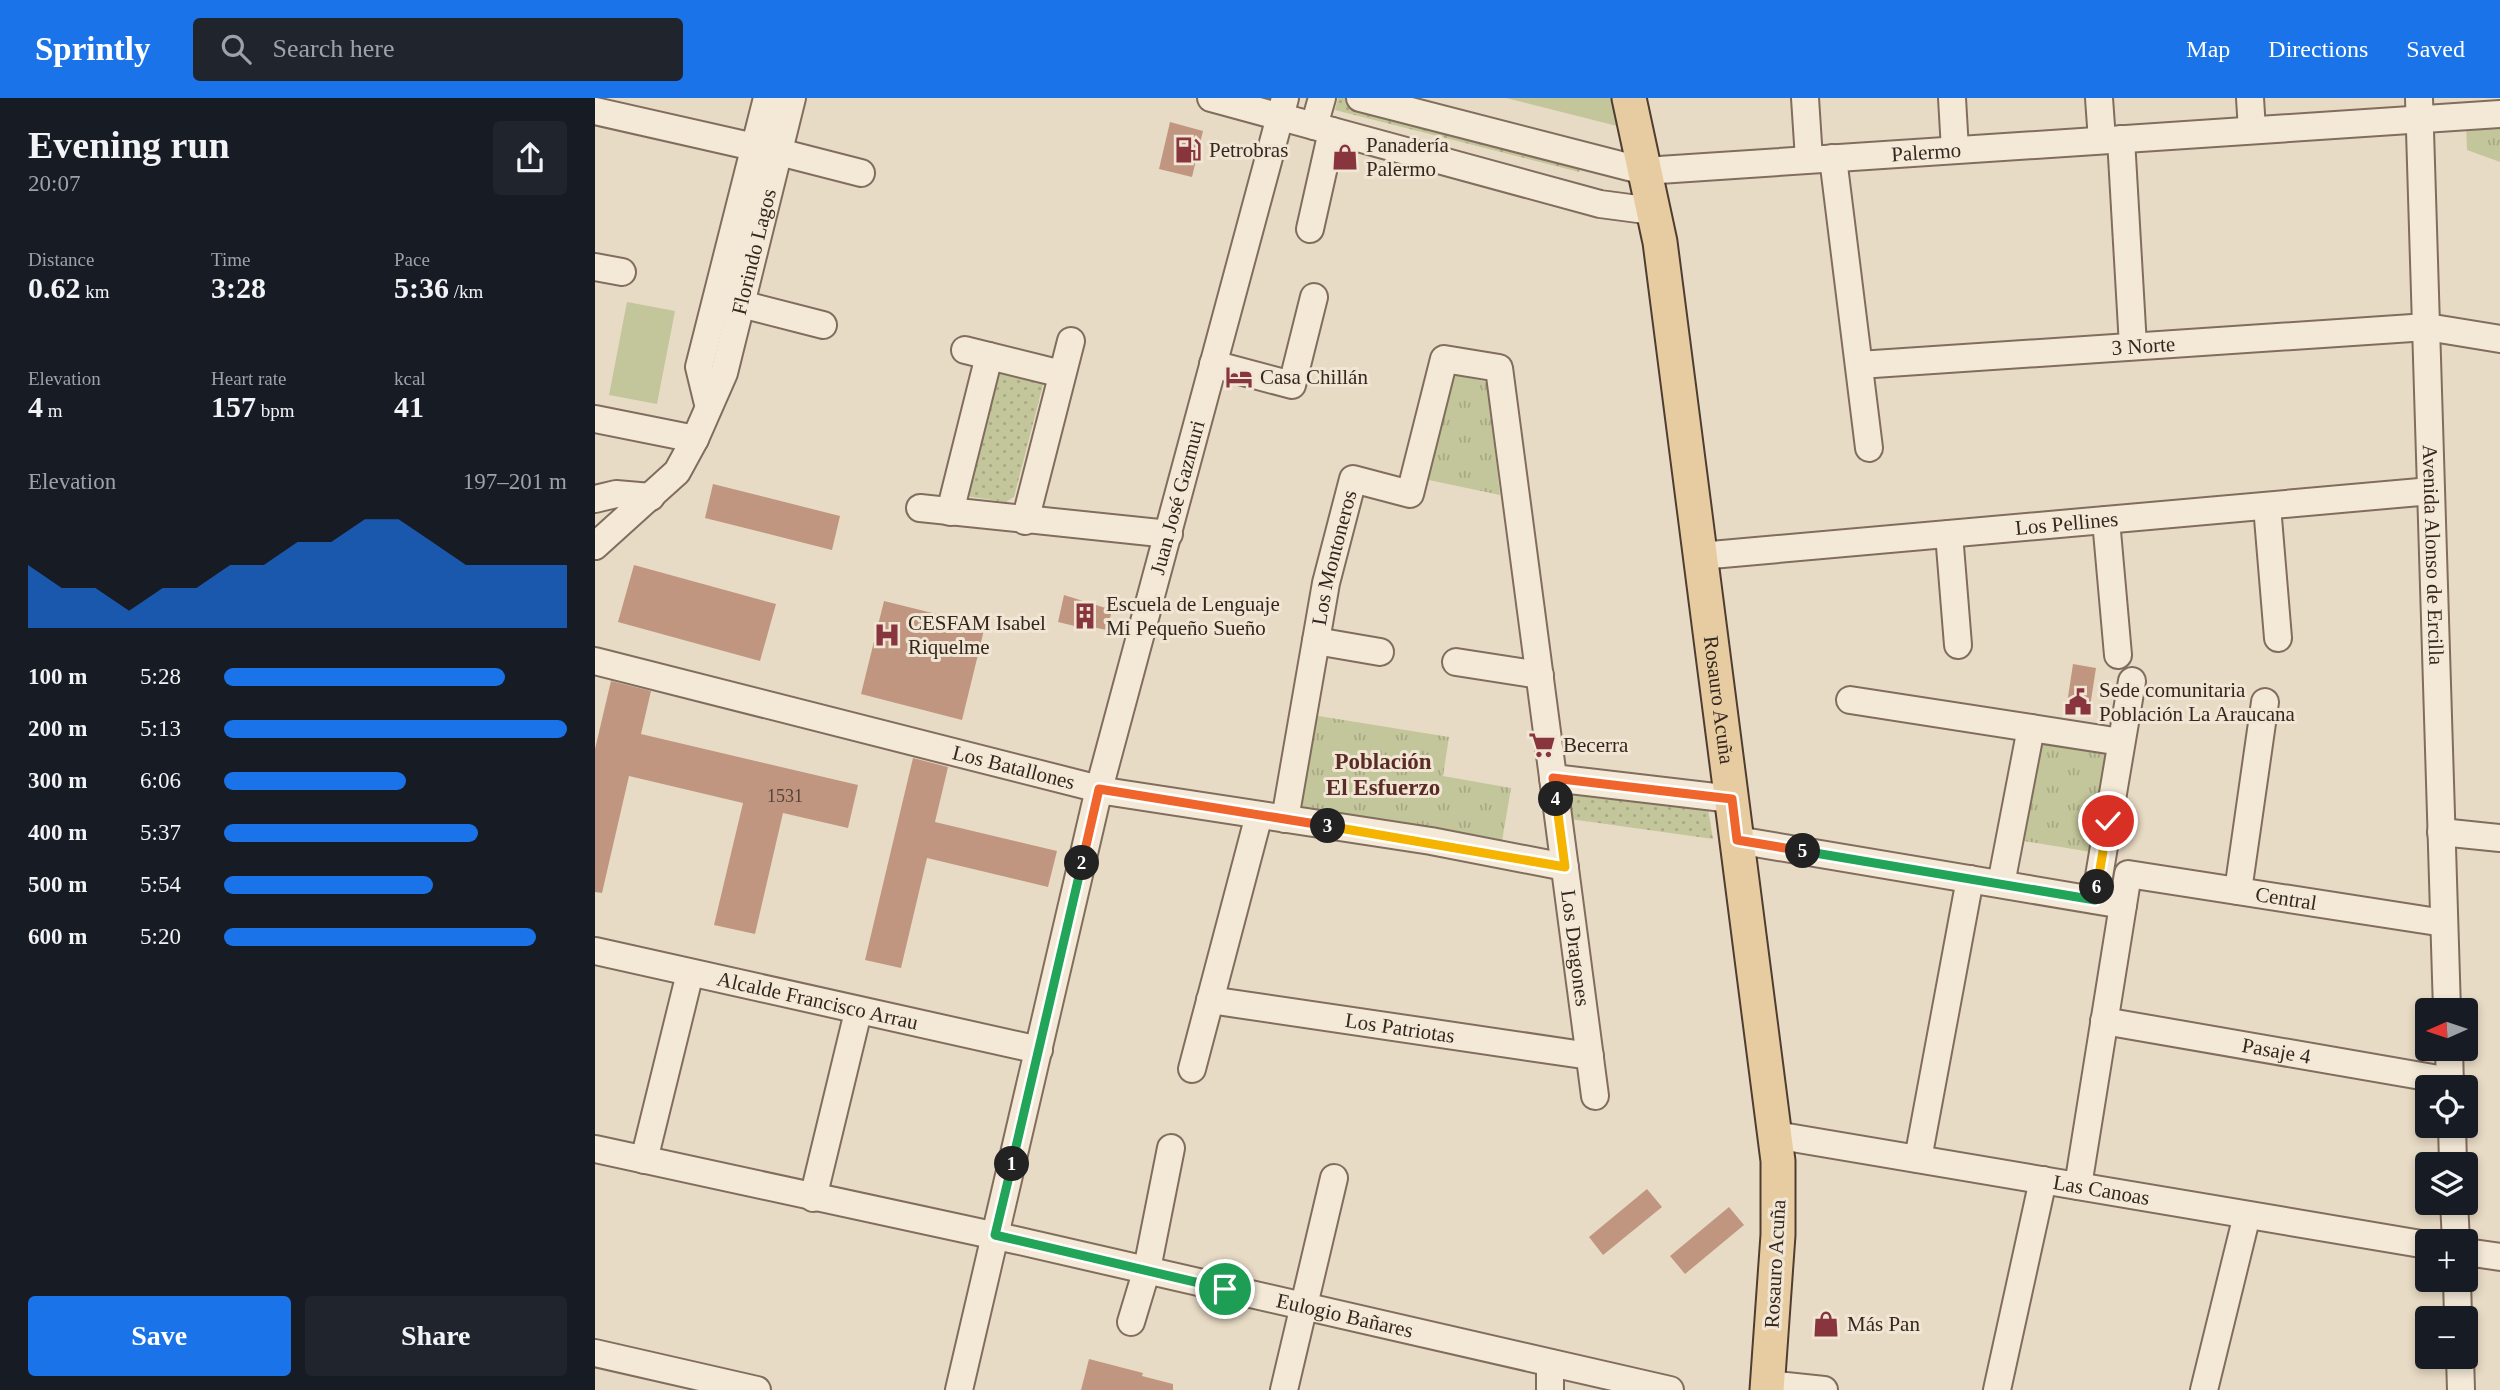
<!DOCTYPE html>
<meta charset="utf-8">
<style>
body{margin:0;font-family:Georgia,serif;background:#20242c;color:#f1f3f6;height:100vh;display:flex;flex-direction:column;font-size:26px;white-space:nowrap}
*{box-sizing:border-box;margin:0}
p{font-size:23px;color:#9ea1a6}
.icon{flex:none;width:38px;height:38px;fill:none;stroke:currentColor;stroke-width:2;stroke-linecap:round;stroke-linejoin:round}
.map{position:relative;flex:1;overflow:hidden}
.sheet{display:flex;flex-direction:column;background:#171b24;width:595px}
.sheet>*{flex:none}
.needle{width:46px;rotate:267deg}
.fabs{position:absolute;left:1820px;top:900px;display:grid;gap:14px}
.fabs a{display:grid;place-items:center;width:63px;height:63px;border-radius:7px;background:#171b24;box-shadow:0 4px 10px #0003;font-size:35px}
.pin{position:absolute;display:grid;place-items:center;width:60px;height:60px;color:#fff;margin:-30px;border:4px solid #fff;border-radius:50%;box-shadow:0 2px 7px #0007}
.km{position:absolute;width:35px;height:35px;margin:-18px;border-radius:50%;background:#222;color:#fff;font-size:19px;line-height:35px;text-align:center}
.round{display:grid;place-items:center;flex:none;width:74px;height:74px;border-radius:7px;background:#20242c}
.summary{display:flex;align-items:center;justify-content:space-between;height:119px;padding:0 28px}
h1{font-size:38px;font-weight:800;line-height:52px}
.metrics{display:grid;grid-template-columns:repeat(3,1fr);gap:10px;height:119px;padding:7px 28px}
.metrics div{display:grid;align-content:center}
.metrics b{font-size:30px;font-weight:800}
.metrics small{font-size:19px;font-weight:400}
.metrics p{font-size:19px}
.chart{height:196px;padding:14px 28px}
.chart p{display:flex;justify-content:space-between}
.chart svg{width:100%;height:126px;margin-top:7px;fill:#1a73e8;opacity:.7}
.button{display:flex;gap:14px;margin-top:auto;padding:14px 28px}
.button a{flex:1;height:80px;border-radius:7px;background:#1a73e8;color:#fff;font-size:28px;font-weight:800;line-height:80px;text-align:center}
.button a+a{background:#20242c;color:#f1f3f6}
ul{padding:0 28px;list-style:none;font-size:23px}
li{display:grid;grid-template-columns:112px 84px 1fr;align-items:center;height:52px}
li i{height:18px;border-radius:9px;background:#1a73e8}
header{display:flex;align-items:center;gap:42px;box-sizing:border-box;height:98px;padding:0 35px;background:#1a73e8;color:#fff}
header strong{font-size:33px}
nav{display:flex;gap:38px;margin-inline-start:auto;font-size:24px}
.search{width:490px;height:63px;background:#20242c;display:flex;align-items:center;gap:18px;box-sizing:border-box;padding:0 24px;border-radius:7px;color:#9ea1a6;font-size:26px}
main{display:flex;flex:1;min-height:0}
.map>svg:first-child{display:block}
</style>
<header>
<strong>Sprintly</strong>
<div class="search"><svg class="icon" aria-label="search" viewBox="0 0 24 24"><circle cx="10" cy="10" r="6"/><path d="M15 15l6 6"/></svg>Search here</div>
<nav><a>Map</a><a>Directions</a><a>Saved</a></nav>
</header>
<main>
<section class="sheet">
<div class="summary"><div><h1>Evening run</h1><p>20:07</p></div><a class="round"><svg class="icon" aria-label="share" viewBox="0 0 24 24"><path d="M12 15V3M7 8l5-5 5 5M5 13v7h14v-7"/></svg></a></div>
<div class="metrics">
<div><p>Distance</p><b>0.62<small> km</small></b></div>
<div><p>Time</p><b>3:28</b></div>
<div><p>Pace</p><b>5:36<small> /km</small></b></div>
</div>
<div class="metrics">
<div><p>Elevation</p><b>4<small> m</small></b></div>
<div><p>Heart rate</p><b>157<small> bpm</small></b></div>
<div><p>kcal</p><b>41</b></div>
</div>
<div class="chart"><p><span>Elevation</span>197–201 m</p>
<svg viewBox="0 0 160 44" preserveAspectRatio="none"><path d="M0 44V22L10 30L20 30L30 38L40 30L50 30L60 22L70 22L80 14L90 14L100 6L110 6L120 14L130 22L140 22L150 22L160 22V44z"/></svg>
</div>
<ul>
<li><b>100 m</b>5:28<i style="width:82%"></i></li>
<li><b>200 m</b>5:13<i style="width:100%"></i></li>
<li><b>300 m</b>6:06<i style="width:53%"></i></li>
<li><b>400 m</b>5:37<i style="width:74%"></i></li>
<li><b>500 m</b>5:54<i style="width:61%"></i></li>
<li><b>600 m</b>5:20<i style="width:91%"></i></li>
</ul>
<div class="button"><a>Save</a><a>Share</a></div>
</section>
<div class="map">
<svg width="1905" height="1292" viewBox="0 0 1905 1292">
<defs>
<pattern id="grass-dots" width="8" height="8" patternUnits="userSpaceOnUse" patternTransform="scale(1.75)"><rect width="8" height="8" fill="#c3c59a"/><path d="M2 2h.1M6 6h.1" fill="none" stroke="#a8a984" stroke-width="1.8" stroke-linecap="round"/></pattern>
<pattern id="park-tufts" width="24" height="20" patternUnits="userSpaceOnUse" patternTransform="scale(1.75)"><rect width="24" height="20" fill="#c3c59a"/><path d="M3 7l-1-3M5 7V3M7 7l1-3M15 17l-1-3M17 17v-4M19 17l1-3" fill="none" stroke="#a8a984"/></pattern>
</defs>
<rect width="100%" height="100%" fill="#e8dbc5"/>
<path fill="url(#grass-dots)" d="M743 0H764L989 57 984 74 740 12Z
M398 270 449 283 419 399 411 404 370 398Z
M971 692 1113 711 1118 741 975 721Z"/>
<path fill="url(#park-tufts)" d="M1905 23V64L1872 52 1871 26Z
M852 275 892 284 905 397 829 381Z
M711 616 854 639 848 678 916 690 906 749 695 714Z
M1446 641 1513 652 1496 754 1429 743Z"/>
<path fill="#c3c59a" d="M911 0H1024L1030 30Z
M32 204 80 213 62 306 14 297Z"/>
<path fill="#c19680" d="M575 24 608 33 597 79 564 71Z
M118 386 245 418 237 452 110 420Z
M39 467 181 506 165 563 23 524Z
M469 497 517 512 512 532 497 529 496 532 463 524Z
M289 503 390 528 367 622 266 596Z
M1478 566 1501 570 1494 615 1471 612Z
M16 583 56 593 46 636 263 687 253 730 188 715 160 836 119 827 148 705 34 678 7 795 0 794V651Z
M318 660 353 669 340 724 462 753 453 789 332 760 306 870 270 862Z
M1052 1091 1067 1109 1008 1157 994 1139Z
M1134 1109 1149 1127 1090 1176 1075 1158Z
M494 1261 548 1275 547 1278 578 1286V1292H486Z"/>
<g fill="none" stroke-linecap="round" stroke-linejoin="round">
<g stroke="#816d5d" stroke-width="30">
<g id="minor">
<path d="M616 0 1005 106 1058 113"/>
<path id="s1" d="M765 0 1049 73 1905 16"/>
<path d="M1210 0 1214 61"/>
<path d="M1357 0 1360 52"/>
<path d="M1504 0 1507 42"/>
<path d="M1655 0 1657 32"/>
<path id="s2" d="M1824 0 1852 912"/>
<path d="M0 13 159 49"/>
<path d="M719 28 727 0"/>
<path d="M1526 41 1538 248"/>
<path d="M184 54 266 75"/>
<path d="M1238 60 1274 350"/>
<path d="M715 131 737 33"/>
<path d="M0 169 27 174"/>
<path d="M146 206 228 227"/>
<path d="M370 252 467 276"/>
<path d="M618 266 697 287 719 199"/>
<path id="s3" d="M1264 267 1832 229 1905 241"/>
<path d="M113 306 104 269 172 0"/>
<path d="M0 321 100 341"/>
<path d="M0 401 21 396 56 399"/>
<path d="M1672 408 1683 540"/>
<path d="M325 410 574 436"/>
<path d="M355 414 394 258"/>
<path d="M1511 422 1523 557"/>
<path d="M430 423 476 243"/>
<path d="M1354 436 1363 547"/>
<path id="s4" d="M0 448 82 374 100 341 129 275 197 0"/>
<path id="s5" d="M1105 458 1836 393"/>
<path d="M721 543 785 554"/>
<path id="s6" d="M0 563 516 694 836 743 970 769"/>
<path d="M861 564 945 577"/>
<path d="M1255 602 1526 644"/>
<path d="M958 680 1137 701"/>
<path id="s7" d="M690 721 731 485 758 381 815 396 849 261 904 270 1000 998"/>
<path d="M1846 734 1905 740"/>
<path d="M1142 742 1528 807"/>
<path d="M1406 786 1436 630"/>
<path d="M1643 793 1670 604"/>
<path d="M1500 802 1537 583"/>
<path id="s8" d="M0 853 444 952"/>
<path id="s9" d="M615 902 995 958"/>
<path id="s10" d="M1509 923 1855 983"/>
<path d="M1854 950 1855 989"/>
<path d="M597 971 664 717"/>
<path d="M1857 1027 1858 1066"/>
<path id="s11" d="M1180 1037 1832 1147"/>
<path id="s12" d="M0 1051 420 1142 1075 1292"/>
<path d="M1323 1061 1375 781"/>
<path d="M49 1062 95 875"/>
<path id="s13" d="M1483 1088 1533 776 1849 825"/>
<path d="M218 1100 263 914"/>
<path d="M1859 1104 1861 1143"/>
<path d="M1871 1154 1905 1159"/>
<path d="M1862 1181 1863 1220"/>
<path d="M536 1224 552 1171 576 1050"/>
<path d="M0 1255 162 1292"/>
<path d="M1865 1258 1866 1292"/>
<path d="M1172 1286 1229 1292"/>
<path id="s14" d="M364 1292 504 691 690 0"/>
<path d="M689 1292 739 1080"/>
<path d="M955 1292V1265"/>
<path d="M1402 1292 1448 1082"/>
<path d="M1609 1292 1652 1117"/>
</g>
</g>
<g stroke="#4f3d31" stroke-width="37">
<g id="major">
<path id="s15" d="M1034 0 1065 144 1183 1063V1137L1172 1292"/>
</g>
</g>
<use href="#minor" stroke="#f4e9d7" stroke-width="26"/>
<use href="#major" stroke="#e7cba1" stroke-width="33"/>
</g>
<g fill="none" stroke-linecap="round" stroke-linejoin="round">
<g stroke="#fff" stroke-width="14">
<path id="split-1" d="M417 1066 400 1137 630 1191"/>
</g>
<g stroke="#fff" stroke-width="14">
<path id="split-2" d="M417 1066 487 765"/>
</g>
<g stroke="#fff" stroke-width="14">
<path id="split-3" d="M487 765 504 691 733 728"/>
</g>
<g stroke="#fff" stroke-width="14">
<path id="split-4" d="M733 728 970 769 961 701"/>
</g>
<g stroke="#fff" stroke-width="14">
<path id="split-5" d="M961 701 958 680 1137 701 1142 742 1208 753"/>
</g>
<g stroke="#fff" stroke-width="14">
<path id="split-6" d="M1208 753 1500 802 1502 789"/>
</g>
<g stroke="#fff" stroke-width="14">
<path id="split-7" d="M1502 789 1513 723"/>
</g>
<use href="#split-1" stroke="#22a559" stroke-width="9"/>
<use href="#split-2" stroke="#22a559" stroke-width="9"/>
<use href="#split-3" stroke="#f0652b" stroke-width="9"/>
<use href="#split-4" stroke="#f5b400" stroke-width="9"/>
<use href="#split-5" stroke="#f0652b" stroke-width="9"/>
<use href="#split-6" stroke="#22a559" stroke-width="9"/>
<use href="#split-7" stroke="#f5b400" stroke-width="9"/>
</g>
<defs>
<g id="fuel-bare" transform="scale(2.1)"><path d="M-5.5-6h7V0h2V4h1.3V-2.5L3-4.5l.8-.8L6-3V5H2.5V1h-1V6h-7ZM-4.2-4.7v3.2H.2V-4.7Z" fill="#88353d" stroke="#f1e6d4" stroke-width="2.5" paint-order="stroke"/></g>
<g id="shop-bare" transform="scale(2.1)"><path d="M-5-2.5h2.3a2.7 3.5 0 0 1 5.4 0H5L5.5 6h-11ZM-1.5-2.5h3a1.5 2.3 0 0 0-3 0Z" fill="#88353d" stroke="#f1e6d4" stroke-width="2.5" paint-order="stroke"/></g>
<g id="hotel-bare" transform="scale(2.1)"><path d="M-6-4.5h1.5V1H6V5H4.5V3h-9V5H-6ZM-4 0a1.8 1.8 0 1 1 3.6 0ZM.5 0V-2.5h3Q6-2.5 6 0Z" fill="#88353d" stroke="#f1e6d4" stroke-width="2.5" paint-order="stroke"/></g>
<g id="building-bare" transform="scale(2.1)"><path d="M-4-6H4V6H1V3H-1V6H-4ZM-2.5-4.3h1.7v1.8h-1.7ZM.8-4.3h1.7v1.8H.8ZM-2.5-1h1.7V.8h-1.7ZM.8-1h1.7V.8H.8Z" fill="#88353d" stroke="#f1e6d4" stroke-width="2.5" paint-order="stroke"/></g>
<g id="hospital-bare" transform="scale(2.1)"><path d="M-5-5h3v3.5h4V-5h3V5h-3V1.5h-4V5h-3Z" fill="#88353d" stroke="#f1e6d4" stroke-width="2.5" paint-order="stroke"/></g>
<g id="civic-bare" transform="scale(2.1)"><path d="M-.6-6.5H3V-4.5H.6V-3L4-1V1h2V6H-6V1h2V-1L-.6-3ZM-1.2 2.5V6h2.4V2.5Z" fill="#88353d" stroke="#f1e6d4" stroke-width="2.5" paint-order="stroke"/></g>
<g id="supermarket-bare" transform="scale(2.1)"><path d="M-6-5.5h2.5l.6 2H6L4.5 2H-2.5L-4.4-4H-6ZM-1.5 3.2a1.3 1.3 0 1 0 .1 0ZM3 3.2a1.3 1.3 0 1 0 .1 0Z" fill="#88353d" stroke="#f1e6d4" stroke-width="2.5" paint-order="stroke"/></g>
</defs>
<g fill-rule="evenodd">
<use href="#fuel-bare" x="593" y="52"/>
<use href="#shop-bare" x="750" y="59"/>
<use href="#hotel-bare" x="644" y="279"/>
<use href="#building-bare" x="490" y="518"/>
<use href="#hospital-bare" x="292" y="537"/>
<use href="#civic-bare" x="1483" y="604"/>
<use href="#supermarket-bare" x="947" y="647"/>
<use href="#shop-bare" x="1231" y="1226"/>
</g>
<g text-anchor="middle" stroke-width="6" stroke-linejoin="round" paint-order="stroke">
<g font-size="18" fill="#564337">
<text x="190" y="704">1531</text>
</g>
<g font-size="21" fill="#33271f" stroke="#f1e6d4" text-anchor="start">
<text x="771" y="54">Panadería<tspan x="771" dy="24">Palermo</tspan></text>
<text x="614" y="59">Petrobras</text>
<text x="665" y="286">Casa Chillán</text>
<text x="511" y="513">Escuela de Lenguaje<tspan x="511" dy="24">Mi Pequeño Sueño</tspan></text>
<text x="313" y="532">CESFAM Isabel<tspan x="313" dy="24">Riquelme</tspan></text>
<text x="1504" y="599">Sede comunitaria<tspan x="1504" dy="24">Población La Araucana</tspan></text>
<text x="968" y="654">Becerra</text>
<text x="1252" y="1233">Más Pan</text>
</g>
<g font-size="21" fill="#33271f" stroke="#f1e6d4">
<text dy="7" stroke="none"><textPath href="#s1" startOffset="576">Palermo</textPath></text>
<text dy="7" stroke="none"><textPath href="#s4" startOffset="345">Florindo Lagos</textPath></text>
<text dy="7" stroke="none"><textPath href="#s3" startOffset="285">3 Norte</textPath></text>
<text dy="7" stroke="none"><textPath href="#s14" startOffset="919">Juan José Gazmuri</textPath></text>
<text dy="7" stroke="none"><textPath href="#s5" startOffset="368">Los Pellines</textPath></text>
<text dy="7" stroke="none"><textPath href="#s2" startOffset="457">Avenida Alonso de Ercilla</textPath></text>
<text dy="7" stroke="none"><textPath href="#s7" startOffset="266">Los Montoneros</textPath></text>
<text dy="7" stroke="none"><textPath href="#s15" startOffset="609">Rosauro Acuña</textPath></text>
<text dy="7" stroke="none"><textPath href="#s6" startOffset="432">Los Batallones</textPath></text>
<text dy="7" stroke="none"><textPath href="#s13" startOffset="476">Central</textPath></text>
<text dy="7" stroke="none"><textPath href="#s7" startOffset="1186">Los Dragones</textPath></text>
<text dy="7" stroke="none"><textPath href="#s8" startOffset="228">Alcalde Francisco Arrau</textPath></text>
<text dy="7" stroke="none"><textPath href="#s9" startOffset="192">Los Patriotas</textPath></text>
<text dy="7" stroke="none"><textPath href="#s10" startOffset="175">Pasaje 4</textPath></text>
<text dy="7" stroke="none"><textPath href="#s11" startOffset="331">Las Canoas</textPath></text>
<text transform="translate(1180 1166) rotate(-87)" y="7">Rosauro Acuña</text>
<text dy="7" stroke="none"><textPath href="#s12" startOffset="768">Eulogio Bañares</textPath></text>
</g>
<g font-size="23" font-weight="bold" fill="#5a2b24" stroke="#f1e6d4">
<text x="788" y="671">Población<tspan x="788" dy="26">El Esfuerzo</tspan></text>
</g>
</g>
</svg>
<div class="fabs">
<a><svg class="needle" viewBox="-14 -14 28 28"><path d="M0-13l5 13h-10z" fill="#e53935"/><path d="M0 13l5-13h-10z" fill="#9ea1a6"/></svg></a>
<a><svg class="icon" aria-label="locate" viewBox="0 0 24 24"><circle cx="12" cy="12" r="6"/><path d="M12 2v4M12 18v4M2 12h4M18 12h4"/></svg></a>
<a><svg class="icon" aria-label="layers" viewBox="0 0 24 24"><path d="M12 4l9 5-9 5-9-5zM3 14l9 5 9-5"/></svg></a>
<a>+</a>
<a>−</a>
</div>
<div class="pin" style="left:630px;top:1191px;background:#1e9e55"><svg class="icon" aria-label="arrive" viewBox="0 0 24 24"><path d="M6 21V4h12l-3 4 3 4H6"/></svg></div>
<div class="pin" style="left:1513px;top:723px;background:#d93025"><svg class="icon" aria-label="check" viewBox="0 0 24 24"><path d="M5 12l5 5 9-10"/></svg></div>
<b class="km" style="left:417px;top:1066px">1</b>
<b class="km" style="left:487px;top:765px">2</b>
<b class="km" style="left:733px;top:728px">3</b>
<b class="km" style="left:961px;top:701px">4</b>
<b class="km" style="left:1208px;top:753px">5</b>
<b class="km" style="left:1502px;top:789px">6</b>
</div>
</main>
